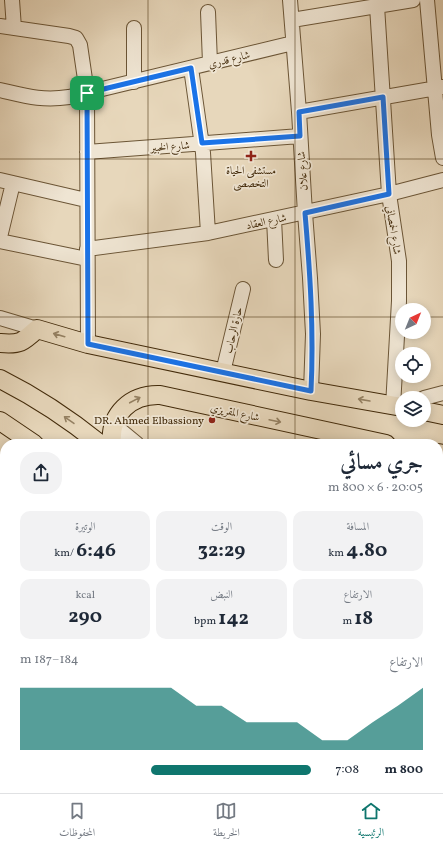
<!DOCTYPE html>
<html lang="ar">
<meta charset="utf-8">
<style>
body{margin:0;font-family:Vollkorn,Amiri,serif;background:#f2f2f3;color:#1f2937;direction:rtl;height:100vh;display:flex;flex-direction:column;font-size:15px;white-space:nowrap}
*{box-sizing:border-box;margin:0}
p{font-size:13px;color:#747a83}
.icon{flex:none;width:22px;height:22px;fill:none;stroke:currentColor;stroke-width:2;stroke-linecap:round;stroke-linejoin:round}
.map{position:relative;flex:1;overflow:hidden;direction:ltr}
.details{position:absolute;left:0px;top:439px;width:443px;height:354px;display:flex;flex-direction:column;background:#fff;border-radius:16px 16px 0 0;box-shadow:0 2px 10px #0003;direction:rtl}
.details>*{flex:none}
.needle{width:26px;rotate:43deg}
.controls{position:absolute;left:395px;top:303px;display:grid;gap:8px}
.controls a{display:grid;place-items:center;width:36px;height:36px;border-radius:50%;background:#fff;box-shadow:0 2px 10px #0003;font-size:20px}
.pin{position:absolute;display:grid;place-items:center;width:34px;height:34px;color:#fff;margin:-17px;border-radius:8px;box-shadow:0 2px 6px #0006}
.round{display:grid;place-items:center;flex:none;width:42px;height:42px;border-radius:16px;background:#f2f2f3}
.head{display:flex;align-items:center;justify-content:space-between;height:68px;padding:0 20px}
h1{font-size:22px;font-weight:700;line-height:30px}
.metrics{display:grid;grid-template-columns:repeat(3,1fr);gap:6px;height:68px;padding:4px 20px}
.metrics div{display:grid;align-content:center;border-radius:10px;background:#f2f2f3;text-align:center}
.metrics b{font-size:20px;font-weight:700}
.metrics small{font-size:11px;font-weight:400}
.metrics p{font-size:11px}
.chart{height:112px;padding:8px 20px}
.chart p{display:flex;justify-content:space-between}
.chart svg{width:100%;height:72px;margin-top:4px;fill:#0f766e;opacity:.7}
ul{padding:0 20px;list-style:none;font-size:13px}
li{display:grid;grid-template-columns:64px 48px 1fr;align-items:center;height:30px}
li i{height:10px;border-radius:5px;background:#0f766e}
.menu{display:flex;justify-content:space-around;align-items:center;height:56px;border-top:1px solid #e0e1e3;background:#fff;font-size:11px;color:#747a83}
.menu a{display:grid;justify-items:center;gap:2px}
.menu .selected{color:#0f766e}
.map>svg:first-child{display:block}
</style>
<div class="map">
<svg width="443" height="793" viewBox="0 0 443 793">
<rect width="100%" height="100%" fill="#e7d7bb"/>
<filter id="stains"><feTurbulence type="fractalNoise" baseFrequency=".005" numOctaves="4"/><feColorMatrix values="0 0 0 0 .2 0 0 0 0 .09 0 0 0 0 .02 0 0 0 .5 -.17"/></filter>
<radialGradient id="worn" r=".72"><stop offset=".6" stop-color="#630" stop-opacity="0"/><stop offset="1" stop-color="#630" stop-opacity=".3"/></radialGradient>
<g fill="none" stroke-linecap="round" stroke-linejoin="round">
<g stroke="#6b5536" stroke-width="16">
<path id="minor" d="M12 0 14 28
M290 0 299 112 305 213 310 278 313 334 311 391
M427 0 439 135 443 158
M377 6 389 194 399 261V301L393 406
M208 12 210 63
M292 20 413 0
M0 26 69 36 76 38 80 45 87 93 88 344
M134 28V82
M191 68 203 153 208 233
M0 90C26 96 42 101 69 97L293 43
M299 112 443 87
M87 152 300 136
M0 180 86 200
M274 219 276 260
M0 237 13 183
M0 241 87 259
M87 249 208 233 389 194 443 180
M0 318 37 329
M223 372 243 289
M424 398 443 393
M114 425 137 444
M438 595 443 589
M438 691 443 695"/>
</g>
<g stroke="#422a0a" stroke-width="20">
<path id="major" d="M0 343C20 345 23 342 37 329L88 344 311 391 402 407
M0 379C36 397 69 419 100 444
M424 411 443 415
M0 421 34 444
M112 444C109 414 131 394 160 395L386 444
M438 453 443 454
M438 721 443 725
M438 775 443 779"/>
</g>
<use href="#minor" stroke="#efe5d3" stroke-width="14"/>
<use href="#major" stroke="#e7d7bb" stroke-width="18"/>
</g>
<defs><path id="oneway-shaft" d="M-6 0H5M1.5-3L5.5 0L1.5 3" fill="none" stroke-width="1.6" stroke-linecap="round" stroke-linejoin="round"/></defs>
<g stroke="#948062">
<use href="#oneway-shaft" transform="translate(59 335) rotate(-164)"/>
<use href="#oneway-shaft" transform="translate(135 400) rotate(-28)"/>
<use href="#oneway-shaft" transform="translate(364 400) rotate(-170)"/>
<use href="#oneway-shaft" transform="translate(69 420) rotate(-145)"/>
<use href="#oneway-shaft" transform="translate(275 421) rotate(12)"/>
</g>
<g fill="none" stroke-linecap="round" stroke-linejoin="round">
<g stroke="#fff" stroke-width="8">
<path id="route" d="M191 68 202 143 300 136 299 112 383 97 389 194 305 213C310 272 314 331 311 391L88 344 87 93Z"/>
</g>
<use href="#route" stroke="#1a73e8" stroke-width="5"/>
</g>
<path fill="none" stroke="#422a0a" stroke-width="1" stroke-opacity="0.55" d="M148 0V444M295 0V444M0 159H443M0 317H402M424 317H443M0 476H5M438 476H443M0 634H5M438 634H443M148 788V793M295 788V793"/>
<g fill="#8f2418" stroke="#efe5d3" stroke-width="1.5">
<path d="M249 150h4v4h4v4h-4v4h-4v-4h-4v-4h4z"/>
<circle cx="212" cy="420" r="4"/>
</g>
<g text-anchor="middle" stroke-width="3.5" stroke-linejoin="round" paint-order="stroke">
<g font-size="11" fill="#422a0a" stroke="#efe5d3">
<text transform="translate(229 59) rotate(-14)" y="4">شارع قدري</text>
<text transform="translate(170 146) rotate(-4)" y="4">شارع الخبير</text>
<text transform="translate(302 171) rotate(-94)" y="4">شارع علان</text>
<text transform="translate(266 221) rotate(-12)" y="4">شارع العقاد</text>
<text transform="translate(394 230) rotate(81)" y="4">شارع الحمصاني</text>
<text transform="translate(233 330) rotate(-77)" y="4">حارة الرحاب</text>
<text transform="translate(235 412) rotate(12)" y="4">شارع المقريزي</text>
</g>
<g font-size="11" fill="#422a0a" stroke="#efe5d3">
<text x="251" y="174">مستشفى الحياة<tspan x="251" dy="13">التخصصى</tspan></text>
<text x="204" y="424" text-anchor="end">DR. Ahmed Elbassiony</text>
</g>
</g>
<rect width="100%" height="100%" filter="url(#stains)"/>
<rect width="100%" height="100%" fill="url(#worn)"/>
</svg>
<div class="controls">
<a><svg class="needle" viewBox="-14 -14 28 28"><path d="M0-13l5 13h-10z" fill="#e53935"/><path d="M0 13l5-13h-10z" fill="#747a83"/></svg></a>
<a><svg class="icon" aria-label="locate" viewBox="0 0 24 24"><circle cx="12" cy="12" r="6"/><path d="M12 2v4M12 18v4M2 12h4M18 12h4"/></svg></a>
<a><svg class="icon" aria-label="layers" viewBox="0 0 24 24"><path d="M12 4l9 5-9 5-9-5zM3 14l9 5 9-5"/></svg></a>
</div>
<div class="pin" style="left:87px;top:93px;background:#1e9e55"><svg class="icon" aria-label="arrive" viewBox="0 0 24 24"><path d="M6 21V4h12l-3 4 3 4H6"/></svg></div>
<section class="details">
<div class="head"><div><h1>جري مسائي</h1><p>20:05 · 6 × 800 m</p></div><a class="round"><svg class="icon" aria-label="share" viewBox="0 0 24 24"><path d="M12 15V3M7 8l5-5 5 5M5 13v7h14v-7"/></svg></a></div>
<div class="metrics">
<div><p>المسافة</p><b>4.80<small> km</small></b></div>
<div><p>الوقت</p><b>32:29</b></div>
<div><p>الوتيرة</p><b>6:46<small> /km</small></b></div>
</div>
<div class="metrics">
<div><p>الارتفاع</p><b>18<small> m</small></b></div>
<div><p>النبض</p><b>142<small> bpm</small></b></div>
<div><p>kcal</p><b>290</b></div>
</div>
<div class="chart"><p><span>الارتفاع</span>184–187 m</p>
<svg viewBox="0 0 160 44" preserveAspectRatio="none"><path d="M0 44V6L10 6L20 6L30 6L40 6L50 6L60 6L70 17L80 17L90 27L100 27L110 27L120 38L130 38L140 27L150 17L160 6V44z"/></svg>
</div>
<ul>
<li><b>800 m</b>7:08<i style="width:55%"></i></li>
</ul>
</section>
</div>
<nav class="menu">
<a class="selected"><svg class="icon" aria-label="home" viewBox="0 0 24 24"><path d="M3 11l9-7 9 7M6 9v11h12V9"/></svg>الرئيسية</a>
<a><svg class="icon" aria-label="map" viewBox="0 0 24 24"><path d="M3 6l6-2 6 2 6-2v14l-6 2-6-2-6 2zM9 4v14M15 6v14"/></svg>الخريطة</a>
<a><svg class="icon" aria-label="saved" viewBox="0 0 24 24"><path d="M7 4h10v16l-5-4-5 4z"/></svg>المحفوظات</a>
</nav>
